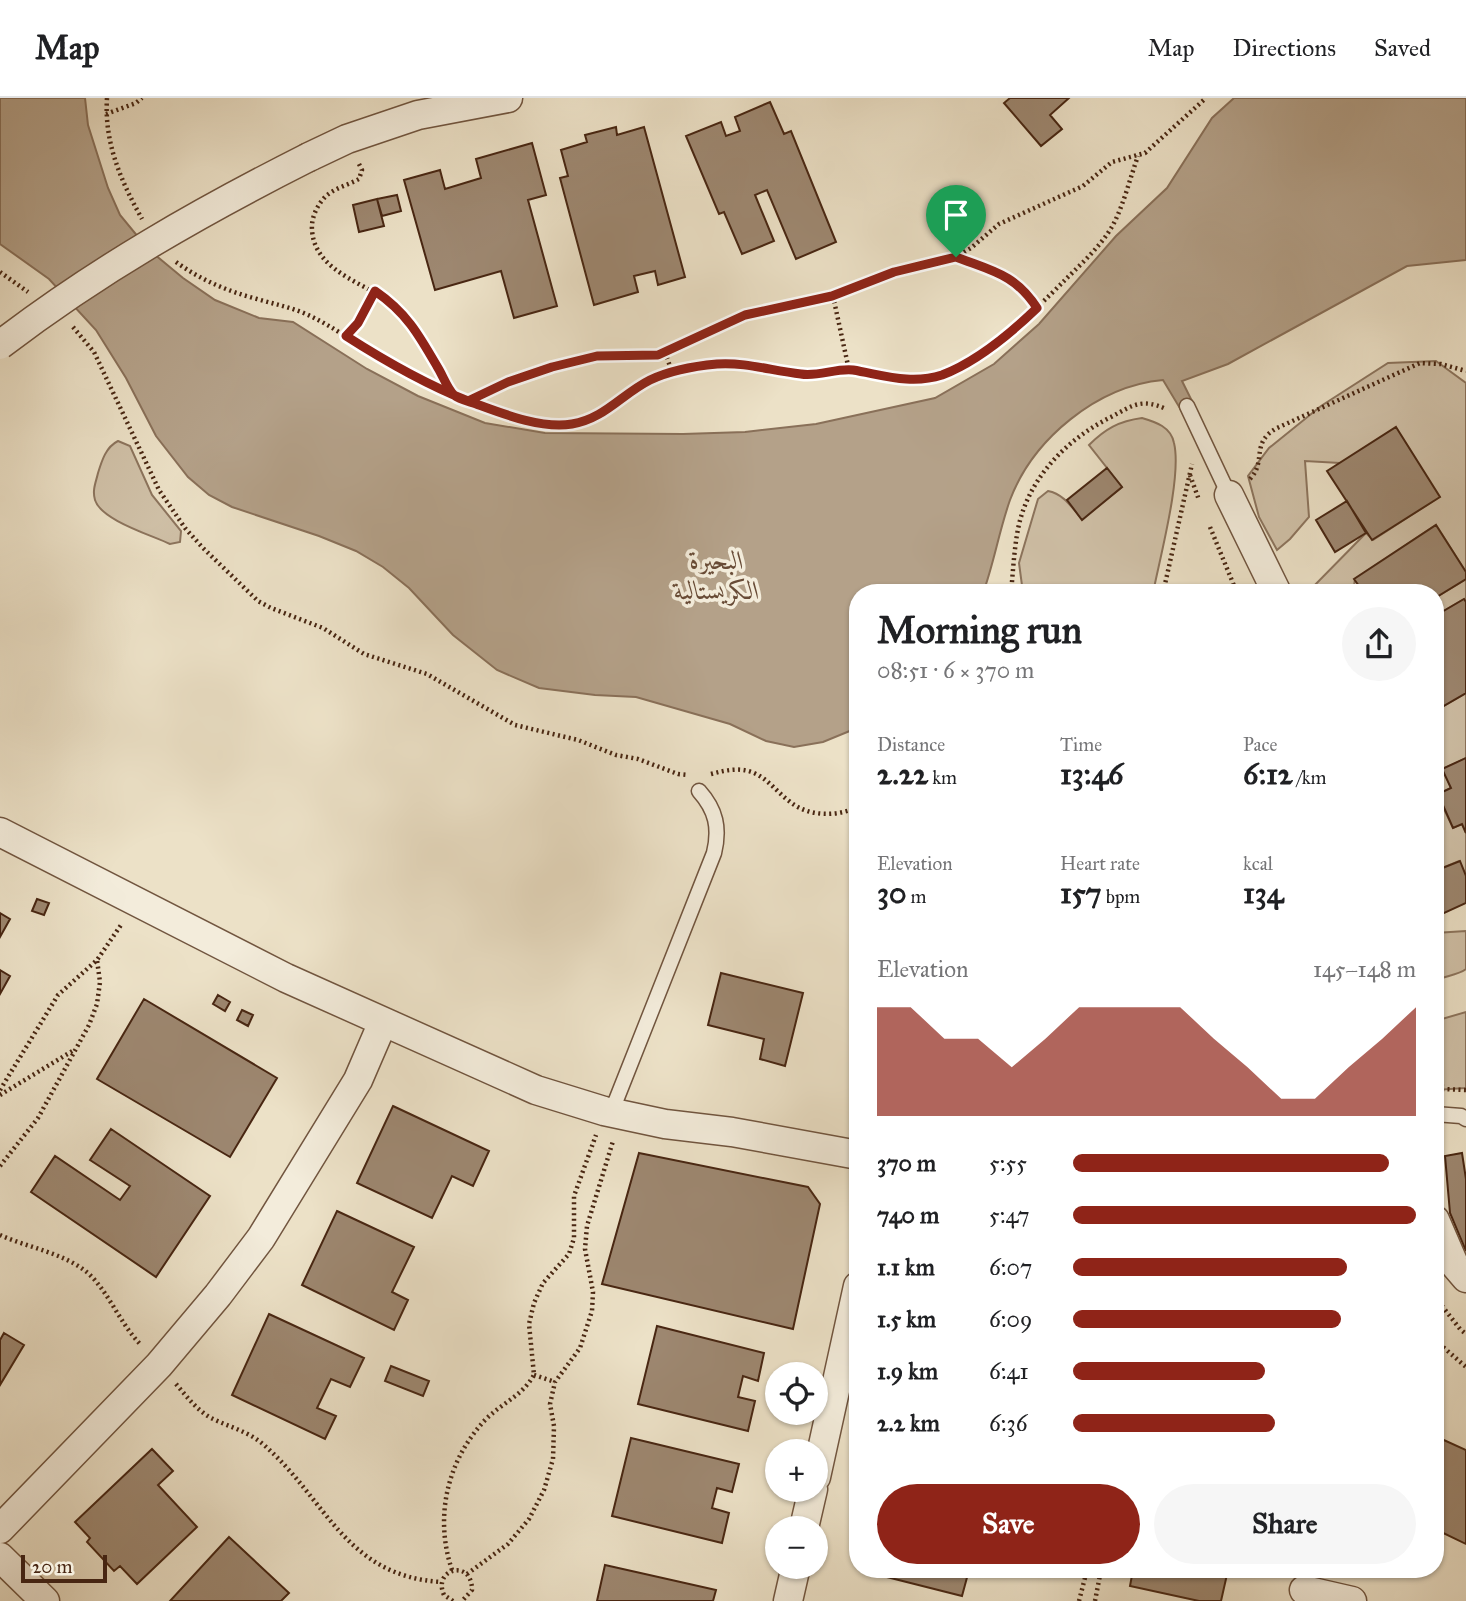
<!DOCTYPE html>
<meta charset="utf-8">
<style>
body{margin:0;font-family:"IM FELL Great Primer",Amiri,serif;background:#f6f6f6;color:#202124;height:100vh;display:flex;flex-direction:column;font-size:26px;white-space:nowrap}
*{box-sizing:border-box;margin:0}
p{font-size:23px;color:#757577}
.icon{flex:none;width:38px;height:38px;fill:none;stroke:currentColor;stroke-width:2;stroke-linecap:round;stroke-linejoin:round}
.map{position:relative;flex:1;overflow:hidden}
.sheet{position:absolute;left:849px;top:486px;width:595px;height:994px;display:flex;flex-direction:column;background:#fff;border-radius:28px;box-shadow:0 2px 5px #0004}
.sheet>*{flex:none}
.fabs{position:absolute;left:765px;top:1264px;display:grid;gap:14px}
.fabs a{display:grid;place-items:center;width:63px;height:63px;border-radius:50%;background:#fff;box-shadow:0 2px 5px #0004;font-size:35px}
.scale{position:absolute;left:21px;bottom:18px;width:86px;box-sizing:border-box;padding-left:7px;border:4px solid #482612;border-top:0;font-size:19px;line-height:24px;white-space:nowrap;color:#482612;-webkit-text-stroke:5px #f3ecdb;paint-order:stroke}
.pin{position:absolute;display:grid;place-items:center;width:60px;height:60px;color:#fff;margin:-72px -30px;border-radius:50% 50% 50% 0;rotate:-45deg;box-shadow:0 0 7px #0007}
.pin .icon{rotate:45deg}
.round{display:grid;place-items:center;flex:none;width:74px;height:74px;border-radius:37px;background:#f6f6f6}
.head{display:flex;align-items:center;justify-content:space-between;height:119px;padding:0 28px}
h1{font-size:38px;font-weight:800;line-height:52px}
.figures{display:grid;grid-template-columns:repeat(3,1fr);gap:10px;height:119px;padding:7px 28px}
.figures div{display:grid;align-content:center}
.figures b{font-size:30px;font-weight:800}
.figures small{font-size:19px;font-weight:400}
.figures p{font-size:19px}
.chart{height:196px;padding:14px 28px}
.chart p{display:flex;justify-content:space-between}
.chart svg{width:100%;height:126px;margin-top:7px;fill:#8f2418;opacity:.7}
.primary-button{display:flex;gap:14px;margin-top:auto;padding:14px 28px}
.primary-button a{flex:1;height:80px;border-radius:42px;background:#8f2418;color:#fff;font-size:28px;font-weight:800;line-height:80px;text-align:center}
.primary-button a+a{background:#f6f6f6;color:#202124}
ul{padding:0 28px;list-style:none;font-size:23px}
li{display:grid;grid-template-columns:112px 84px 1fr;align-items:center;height:52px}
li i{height:18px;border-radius:9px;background:#8f2418}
header{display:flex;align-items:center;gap:42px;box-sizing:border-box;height:98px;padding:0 35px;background:#fff;border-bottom:2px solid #e0e0e0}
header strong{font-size:33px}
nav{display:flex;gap:38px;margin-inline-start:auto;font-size:24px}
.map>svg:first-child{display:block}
</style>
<header>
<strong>Map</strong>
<nav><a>Map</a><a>Directions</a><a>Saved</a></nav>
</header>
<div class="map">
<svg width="1466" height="1503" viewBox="0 0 1466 1503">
<rect width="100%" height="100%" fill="#ece1c7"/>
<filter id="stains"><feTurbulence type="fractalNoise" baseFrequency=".00286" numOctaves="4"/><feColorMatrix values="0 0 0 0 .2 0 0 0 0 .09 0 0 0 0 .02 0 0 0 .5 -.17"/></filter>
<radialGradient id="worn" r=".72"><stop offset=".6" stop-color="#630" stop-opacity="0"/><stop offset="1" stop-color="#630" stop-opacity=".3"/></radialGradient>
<path fill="#d0c1a8" stroke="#8c745d" stroke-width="2" d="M1436 263 1466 285V474L1436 427 1355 481 1353 495H1307L1366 435 1373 442 1439 399 1340 365 1305 363 1309 419 1290 441 1277 452 1259 419 1248 378 1269 350 1321 308 1388 265Z
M1142 320C1156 324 1171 329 1174 345 1182 378 1160 459 1153 495H1023L1019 465 1038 401 1048 393C1064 396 1072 410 1082 421L1122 389 1089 347C1105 331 1119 323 1142 320Z
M118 343 130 348 152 397 181 433 180 444 170 446C151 437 101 422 95 402 92 392 96 384 98 375 102 362 106 349 118 343Z
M1466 481V504L1464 501 1435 518V500Z
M1466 595V660L1443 671 1451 690 1438 696 1435 691V613Z
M1444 711 1453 730 1462 726 1466 735V778L1459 763 1435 773V716Z
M1466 833V871C1458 877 1445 878 1435 883V835Z
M1466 914V990L1435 992V923Z"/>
<path fill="#b4a189" stroke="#897059" stroke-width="2" d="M0 0H85L88 27 108 90 120 117 148 151 183 180 215 202 259 220 293 224 367 271 418 298 485 325 545 335 683 336 745 334 816 326 935 300 994 266 1039 226 1116 138 1167 90 1212 20 1234 0H1466V162L1407 168 1228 266 1182 283 1193 305 1181 312 1163 282C1097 288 1033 341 1010 402 999 433 994 465 983 495H858L857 630 823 644 794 649 766 643 730 626 636 599 595 597 539 590 497 572 453 537 409 490 383 469 356 453 319 438 232 409 209 397 188 379 156 338 126 280 96 232 49 181 0 146Z"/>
<path fill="#9d8770" stroke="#482612" stroke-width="2" d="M1010 0H1069L1050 17 1062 31 1041 48 1004 5Z
M770 4 784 36 791 33 836 144 796 161 767 92 755 97 774 143 742 156 724 114 719 116 686 38 721 24 726 38 740 33 735 19Z
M616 29 617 37 644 29 685 179 658 187 655 173 634 178 638 194 594 207 560 80 568 78 561 52 587 44 585 37Z
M532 45 546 97 528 102 557 208 514 220 501 173 435 192 404 82 440 72 445 91 481 80 476 61Z
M397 97 401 113 382 118 377 101Z
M377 101 384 128 359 134 353 107Z
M1396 329 1440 399 1372 442 1327 373Z
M1107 370 1122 389 1082 422 1067 402Z
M1347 403 1366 435 1335 454 1316 422Z
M1436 427 1466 474V481L1435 500V495H1364L1354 481Z
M1464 501 1466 504V595L1435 613V518Z
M1466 660V735L1462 726 1453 730 1438 696 1451 690 1442 671Z
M1460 763 1466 778V805L1442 816 1435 800V773Z
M37 801 49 805 44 817 32 813Z
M0 815 10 821 0 839Z
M0 872 10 878 0 896Z
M721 875 803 895 785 968 760 961 764 941 708 927Z
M218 897 230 904 225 913 213 906Z
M144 901 277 980 230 1059 97 981Z
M242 912 253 917 248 928 237 922Z
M393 1008 489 1053 473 1088 452 1078 432 1120 357 1085Z
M111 1031 210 1098 156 1179 31 1094 55 1058 120 1102 130 1088 90 1062Z
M639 1055 808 1089 820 1106 793 1231 602 1186Z
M1462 1055 1466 1081V1153L1450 1115 1445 1058Z
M337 1113 414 1149 392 1194 408 1202 394 1232 302 1187Z
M269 1216 364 1260 350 1289 331 1281 317 1310 336 1318 325 1341 232 1297Z
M657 1228 764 1255 758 1283 743 1278 738 1299 755 1303 748 1333 638 1306Z
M4 1235 24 1247 0 1287V1242Z
M391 1268 429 1283 423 1298 385 1283Z
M1435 1338 1466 1352V1446L1435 1431Z
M631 1340 739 1366 732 1394 717 1390 712 1410 729 1415 722 1445 612 1418Z
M152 1351 173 1373 158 1387 197 1429 137 1486 120 1468 114 1473 87 1444 90 1440 75 1424Z
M229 1439 289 1495 281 1503H170Z
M605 1467 716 1492 713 1503H597Z
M859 1472H969L962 1498Z
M1133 1472H1228L1221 1503H1199L1130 1488Z"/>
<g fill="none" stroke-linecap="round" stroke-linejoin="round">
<g stroke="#71553f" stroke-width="17">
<path id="lane" d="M1187 308 1229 397
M611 1015 714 755C720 730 716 712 699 693
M1435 1016 1461 1018 1466 1021"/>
</g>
<g stroke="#71553f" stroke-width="31">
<path id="street" d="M309 59 347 41 418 17 508 0
M1229 397 1277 495
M0 734 286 880 536 992 604 1013 665 1026 732 1034 858 1057
M1435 1122 1454 1166 1466 1180
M816 1379 858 1188
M804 1430 813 1391
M0 1431 159 1267 218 1197 261 1140 358 982 383 924
M0 1459 45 1503
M1304 1492 1352 1503
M788 1503 796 1468"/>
</g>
<path stroke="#482612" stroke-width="4.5" stroke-dasharray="2 3.5" stroke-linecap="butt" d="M107 0C104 45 121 83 142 121
M106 16 136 5 142 0
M359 66 362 72 359 81C348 87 335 90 326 98 317 107 311 120 312 132 315 178 375 186 403 215 425 237 438 270 454 296
M956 159C992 173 1015 176 1037 210
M176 164C201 182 227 193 257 201 274 206 290 209 306 216 335 229 360 249 388 265 426 286 466 303 507 316 527 322 547 328 568 326 600 324 620 299 646 284 666 273 695 268 717 266 747 264 772 273 801 277 818 278 835 271 851 272 874 274 895 283 918 282 969 279 1031 216 1065 182 1082 165 1101 148 1113 127 1124 106 1130 80 1138 58
M0 174 28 194
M833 198 849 272
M73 229 94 254 159 392 185 430 203 450 258 503 271 510 323 530 364 556 427 576 515 627 578 642 616 657 638 661 678 676 688 677
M346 238 358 225 375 193
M665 254 672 274
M468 303 508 284 552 269 597 258 658 257 745 217 833 198 907 170 956 159 971 150 999 126 1083 88 1112 64 1145 55 1206 0
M1190 377 1199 402
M1250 381C1267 363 1250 345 1277 330L1420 265 1441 266 1466 273
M1210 429 1237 495
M1011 495C1013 474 1014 452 1018 431 1028 380 1067 341 1111 319 1133 307 1142 300 1166 311
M1163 495 1192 366
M711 676C726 672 740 669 754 675 768 681 777 694 789 703 808 719 836 719 858 709
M1435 903H1440L1442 995
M1442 991 1466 992
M0 992 58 897 97 862 121 827
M0 997 74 952
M0 1068 38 1020 89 927 97 906 100 884 97 862
M0 1137C29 1150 65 1155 89 1176 109 1195 120 1225 140 1246
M1435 1199 1460 1231 1466 1236
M1435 1242 1466 1269
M534 1277 555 1284
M176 1286C187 1299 197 1312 211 1320 229 1329 248 1333 264 1347 327 1402 345 1478 441 1484
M452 1472C434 1419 447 1362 486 1321 502 1305 522 1298 534 1277L529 1226 534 1205 543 1185 569 1156 574 1140V1098L596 1037
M467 1476 508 1446 529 1421 544 1392 553 1361 554 1328 550 1306 555 1284 580 1250 592 1213 593 1194 585 1151 587 1128 613 1043
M453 1503 444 1497C432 1471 472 1460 472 1492L462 1503
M1079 1503 1087 1472
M1095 1503 1101 1472"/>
<use href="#lane" stroke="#f3ecdb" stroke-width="14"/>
<use href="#street" stroke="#f3ecdb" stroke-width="28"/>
<g stroke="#71553f" stroke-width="31" stroke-linecap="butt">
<path id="street-bridge" d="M0 247C98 172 200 114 309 59"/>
</g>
<use href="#street-bridge" stroke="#f3ecdb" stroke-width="28"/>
</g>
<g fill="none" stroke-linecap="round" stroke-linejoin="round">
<g stroke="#fff" stroke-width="14">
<path id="route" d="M956 159 894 174 832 198 745 217 658 257 597 258 552 269 508 284 468 303C425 286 385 263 346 238L358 225 375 193C407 215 419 237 438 270 443 278 448 292 454 297 460 302 472 304 479 307 506 317 543 331 572 326 604 321 622 296 650 282 669 273 695 268 717 266 746 264 772 273 801 276 818 279 836 270 853 272 883 277 911 287 942 277 976 264 1011 235 1037 210 1015 176 992 173 956 159"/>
</g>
<use href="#route" stroke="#8f2418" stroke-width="9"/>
</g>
<g text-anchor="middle" stroke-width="7" stroke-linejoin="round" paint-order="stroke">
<g font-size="26" font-style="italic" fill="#684b36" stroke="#f3ecdb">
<text x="717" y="471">البحيرة<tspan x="717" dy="30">الكريستالية</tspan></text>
</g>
</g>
<rect width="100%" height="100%" filter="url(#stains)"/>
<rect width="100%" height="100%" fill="url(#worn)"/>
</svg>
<div class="fabs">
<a><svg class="icon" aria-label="locate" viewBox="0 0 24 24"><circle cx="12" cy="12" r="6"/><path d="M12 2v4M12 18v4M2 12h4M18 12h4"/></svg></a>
<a>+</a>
<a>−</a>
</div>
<div class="scale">20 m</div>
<div class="pin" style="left:956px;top:159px;background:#1e9e55"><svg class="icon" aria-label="arrive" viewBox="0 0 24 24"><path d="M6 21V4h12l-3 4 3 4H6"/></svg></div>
<section class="sheet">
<div class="head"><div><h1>Morning run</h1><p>08:51 · 6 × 370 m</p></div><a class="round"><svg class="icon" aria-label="share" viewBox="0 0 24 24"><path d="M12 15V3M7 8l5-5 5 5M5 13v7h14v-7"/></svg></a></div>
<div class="figures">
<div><p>Distance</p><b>2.22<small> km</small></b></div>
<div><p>Time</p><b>13:46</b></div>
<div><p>Pace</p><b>6:12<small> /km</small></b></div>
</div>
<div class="figures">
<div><p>Elevation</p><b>30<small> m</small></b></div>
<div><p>Heart rate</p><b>157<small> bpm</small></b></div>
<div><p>kcal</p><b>134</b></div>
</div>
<div class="chart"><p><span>Elevation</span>145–148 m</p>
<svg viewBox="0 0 160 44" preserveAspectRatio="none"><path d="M0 44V6L10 6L20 17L30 17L40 27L50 17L60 6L70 6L80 6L90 6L100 17L110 27L120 38L130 38L140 27L150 17L160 6V44z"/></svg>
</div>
<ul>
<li><b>370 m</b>5:55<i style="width:92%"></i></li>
<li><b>740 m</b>5:47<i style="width:100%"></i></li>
<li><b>1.1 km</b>6:07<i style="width:80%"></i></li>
<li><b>1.5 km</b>6:09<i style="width:78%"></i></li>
<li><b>1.9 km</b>6:41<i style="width:56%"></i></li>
<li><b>2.2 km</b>6:36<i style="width:59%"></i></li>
</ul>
<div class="primary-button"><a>Save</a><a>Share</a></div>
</section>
</div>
